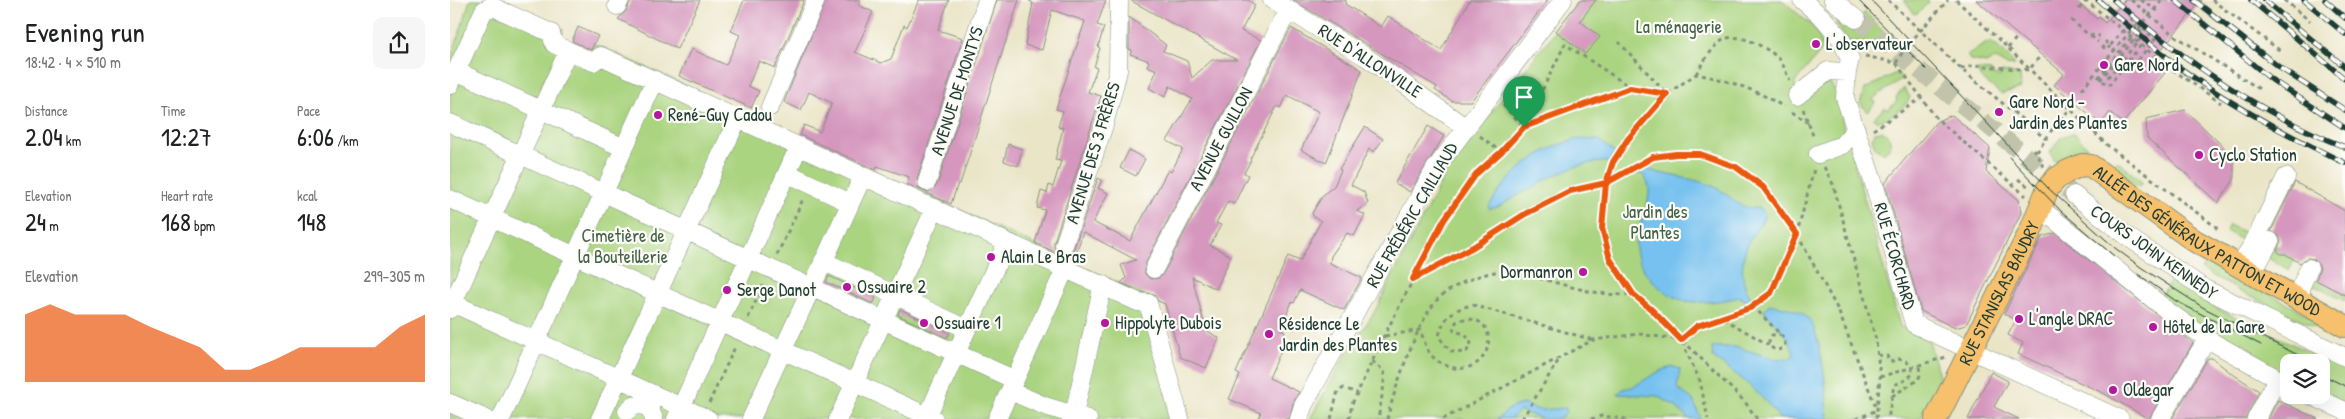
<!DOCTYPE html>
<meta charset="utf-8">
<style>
body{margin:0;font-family:"Patrick Hand",sans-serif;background:#f6f6f6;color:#202124;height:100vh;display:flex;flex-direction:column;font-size:19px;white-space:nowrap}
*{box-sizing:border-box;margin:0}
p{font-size:16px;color:#757577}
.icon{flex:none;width:28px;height:28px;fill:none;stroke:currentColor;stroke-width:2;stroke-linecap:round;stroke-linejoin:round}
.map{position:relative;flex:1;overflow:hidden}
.drawer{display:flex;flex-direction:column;background:#fff;width:450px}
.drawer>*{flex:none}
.controls{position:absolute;left:1830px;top:354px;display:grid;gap:10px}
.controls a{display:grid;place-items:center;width:50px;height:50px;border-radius:10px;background:#fff;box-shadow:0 5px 20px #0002;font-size:25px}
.pin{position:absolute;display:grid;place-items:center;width:42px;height:42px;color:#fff;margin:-51px -21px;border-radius:50% 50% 50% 0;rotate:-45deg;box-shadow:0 0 5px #0007}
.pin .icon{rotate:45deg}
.round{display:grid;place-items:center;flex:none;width:52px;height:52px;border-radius:10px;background:#f6f6f6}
.overview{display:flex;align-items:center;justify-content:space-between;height:85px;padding:0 25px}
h1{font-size:28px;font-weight:600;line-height:38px}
.metrics{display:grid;grid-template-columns:repeat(3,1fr);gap:8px;height:85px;padding:5px 25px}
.metrics div{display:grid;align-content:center}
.metrics b{font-size:25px;font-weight:600}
.metrics small{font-size:14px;font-weight:400}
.metrics p{font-size:14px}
.chart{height:140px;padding:10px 25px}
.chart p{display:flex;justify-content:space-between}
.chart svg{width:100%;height:90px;margin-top:5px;fill:#ea580c;opacity:.7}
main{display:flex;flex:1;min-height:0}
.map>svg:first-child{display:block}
</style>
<main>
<section class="drawer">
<div class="overview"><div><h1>Evening run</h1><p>18:42 · 4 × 510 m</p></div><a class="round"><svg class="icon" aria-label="share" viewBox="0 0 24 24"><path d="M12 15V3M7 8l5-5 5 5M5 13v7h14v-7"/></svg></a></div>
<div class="metrics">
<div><p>Distance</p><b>2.04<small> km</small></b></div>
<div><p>Time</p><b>12:27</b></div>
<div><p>Pace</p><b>6:06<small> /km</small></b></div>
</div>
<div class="metrics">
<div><p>Elevation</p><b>24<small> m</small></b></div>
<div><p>Heart rate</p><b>168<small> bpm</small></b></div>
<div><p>kcal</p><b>148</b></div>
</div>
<div class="chart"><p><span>Elevation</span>299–305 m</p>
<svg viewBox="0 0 160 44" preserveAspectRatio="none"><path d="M0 44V11L10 6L20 11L30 11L40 11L50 17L60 22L70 27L80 38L90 38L100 33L110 27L120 27L130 27L140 27L150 17L160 11V44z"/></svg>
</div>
</section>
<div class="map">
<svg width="1895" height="419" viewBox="0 0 1895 419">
<rect width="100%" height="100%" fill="#fdfcf7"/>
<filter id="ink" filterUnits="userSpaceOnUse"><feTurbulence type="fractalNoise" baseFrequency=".02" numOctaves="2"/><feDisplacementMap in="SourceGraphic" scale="10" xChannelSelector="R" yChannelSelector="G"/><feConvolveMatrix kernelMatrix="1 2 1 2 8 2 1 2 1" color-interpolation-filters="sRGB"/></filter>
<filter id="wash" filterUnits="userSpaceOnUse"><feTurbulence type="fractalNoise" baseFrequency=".0096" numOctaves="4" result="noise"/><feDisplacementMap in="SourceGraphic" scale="20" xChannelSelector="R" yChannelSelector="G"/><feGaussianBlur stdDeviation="1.12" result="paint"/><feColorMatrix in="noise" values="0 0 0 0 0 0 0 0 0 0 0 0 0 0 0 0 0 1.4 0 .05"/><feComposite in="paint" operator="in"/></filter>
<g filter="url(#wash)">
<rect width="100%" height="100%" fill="#eae5c7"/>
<path fill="#aad480" stroke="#64885a" d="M20 0H47L113 30 107 44 138 58 144 44 156 49 699 297 734 419H0V62Z
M1130 0H1332L1367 30 1373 49 1344 83 1355 96 1377 83 1381 84 1389 98 1394 133 1400 148 1450 326 1479 341 1490 379 1470 419H860L892 361 925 311 994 176 1050 101Z
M1454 0H1478L1479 2 1468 13 1464 14Z
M1415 12 1436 35 1428 44 1398 41 1387 25 1386 18 1402 28Z
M1541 42 1555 53 1565 65C1562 65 1558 66 1556 65 1547 61 1546 56 1536 63L1520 60 1518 57V54L1537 43Z
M1527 70 1541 71 1542 74 1549 77 1552 72 1570 75 1571 88 1551 94 1531 78Z
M1446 73 1453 78C1443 87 1433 90 1423 99L1425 103 1418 112 1410 103 1415 89Z
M1454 88 1460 97C1457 107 1436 121 1426 121L1424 118 1434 108 1438 109 1447 101 1446 97Z
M1432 131C1442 137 1444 147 1433 153L1426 149 1422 139 1425 132Z
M1624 133 1637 147 1605 162 1600 153 1611 137Z
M1666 162H1669L1693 183 1687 187 1661 165Z
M1779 225 1798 234 1795 242 1776 231Z
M1827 245V250L1830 253 1837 252 1847 255 1839 270 1817 257Z
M1760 260 1882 329 1881 334 1793 293 1751 269Z
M1865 278 1895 295V301L1861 284Z
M1721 281 1768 309 1895 369V406L1871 395V362H1839V379L1777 344 1710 297Z"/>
<path fill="#76c1ef" stroke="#4a7f92" d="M1128 139 1149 140 1165 153 1159 162C1120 160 1081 189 1048 207L1039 209V206C1061 171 1088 149 1128 139Z
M1190 166C1213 177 1239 176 1263 186 1283 195 1285 210 1311 208L1315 215C1312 223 1307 228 1303 235 1291 253 1288 279 1301 298L1297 301 1290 297C1272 301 1254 304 1236 301 1213 296 1188 272 1186 248 1183 224 1212 195 1192 174L1180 173Z
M1319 304C1331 307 1346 308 1356 316 1372 329 1377 397 1378 419H1330C1312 394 1289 375 1263 358L1262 347H1286L1326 359H1340L1344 354 1338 338 1314 311Z
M1224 367 1230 369 1227 388 1243 400 1251 419H1239L1225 406 1207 396 1168 394C1172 387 1178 389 1184 386 1198 379 1208 369 1224 367Z
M1073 404 1089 410 1116 408 1117 411 1110 419H1093L1070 411 1060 419H1047L1062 407Z"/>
<g id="blocks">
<path fill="#d597be" d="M181 0H250L227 49 168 19 176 11Z
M294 0H354L325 68 309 61 298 86 309 91 301 108 229 76 241 49 276 65 290 35 281 31Z
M376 0H411L408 5 423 12 405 52 431 63 441 59 454 25 457 27 469 0H499L488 30 513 38 467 179 469 189 479 192 487 185 547 0H569L510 184 508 183 501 204 457 184 459 177 427 166 426 170 350 135 354 125 370 132 382 103 359 92 351 110 334 102Z
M578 0H656L647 25 654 27 648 47 650 48 644 67 647 68 638 92 651 96 604 242V248L609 254 585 243 595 210 587 208 591 191 597 193 599 185 603 187 611 161 605 160 613 128 608 127 613 111 606 109 635 21 602 10 592 50 575 45 583 3Z
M680 0H798L805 5 791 31 811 40 695 264V274L700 279 709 278 713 274 841 28 912 70 876 163 851 150 869 112 837 95 831 108 827 106 800 159 801 160 794 173 798 175 784 204 778 201 766 223 771 225 760 245 781 256 766 289 742 277 756 330 769 338 756 368 730 357 715 304 708 301 704 295 691 292 671 283 676 278 671 265 686 260 633 232 624 260 611 255 621 253 624 248 648 178 652 180 648 188 658 193 643 222 680 241 718 170 721 172 733 149 717 141 742 99 720 86 715 97 699 88 707 70 697 66 699 61 680 54 682 50 679 49V17L716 45 713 51 737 61 742 78 762 60H787Z
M843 0H896L895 4 931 27 938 16 991 50 1020 0H1098L1021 101H1002L985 90 987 87Z
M1130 0H1146L1130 21 1150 37 1135 54 1106 31Z
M1526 0H1625L1647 19 1649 17 1655 23 1675 0H1752L1701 62 1715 73 1673 123 1660 112 1651 124 1604 85 1614 74Z
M128 27 148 36 141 50 122 41Z
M1735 110 1784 157V180L1768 203 1697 138 1696 119Z
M1502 115 1540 148 1536 172 1569 200 1571 213 1516 325 1505 328 1471 311 1435 183 1487 121Z
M978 126 994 136 960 192 945 183Z
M915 127 933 139 924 152 919 149 901 185 914 192 918 203 907 211 915 215 904 236 897 233 881 256 880 263 912 278 894 310 850 290 844 303 842 302 830 329 835 331 832 337 836 339 819 378 849 392 843 403 839 419H808L811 413 779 399 790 375 786 373 838 256 850 261 871 221 864 217 862 213 873 195 884 186 891 170 889 169Z
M558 144 572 149 568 166 554 161Z
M679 150 695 159 686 176 670 168Z
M1845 182 1895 211V295L1866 280 1870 267 1864 259 1857 258 1850 263 1835 254H1830L1827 250 1831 241 1829 236 1821 231Z
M1605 233 1743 343 1699 419 1655 394 1568 354 1573 343 1558 335 1566 320 1554 314 1592 237Z
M379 276 426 298 423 304 376 282Z
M450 309 500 333 497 338 448 315Z
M1758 358H1762L1781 373 1809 391 1795 419H1722Z
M1541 372 1558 381 1544 407 1569 419H1518Z
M1828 400 1868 419H1818Z"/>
</g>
</g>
<g filter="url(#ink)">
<use href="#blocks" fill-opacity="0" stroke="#84917e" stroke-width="1"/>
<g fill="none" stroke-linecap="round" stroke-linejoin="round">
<path stroke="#c1c3aa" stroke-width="18" stroke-dasharray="18 9" stroke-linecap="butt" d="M1406 19 1624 195"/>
<g stroke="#84917e" stroke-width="19">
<path id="minor" d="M822 0 916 57 1015 127
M1352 0 1373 18 1391 39 1400 59 1397 72 1395 98 1425 187 1464 324 1670 419
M1383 0 1406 19
M167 6 170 0
M6 71 174 148
M0 85 34 10 41 6 101 33 104 44 138 60 143 62 151 56 688 302 698 303 730 419
M1347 96 1378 71 1397 72
M320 107 366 0
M0 123 565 380
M1368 154 1392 145 1406 129
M337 173 400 203
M477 182 537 0
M1624 195 1678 237 1755 289 1895 357
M0 199 484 419
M1590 208 1719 312 1757 339 1839 385
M614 245 654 125 668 71 669 0
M373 261 517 329
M1788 267 1803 244 1836 177
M704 269 832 22 841 11
M1802 274 1820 241
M0 302 258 419
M1851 302V286L1859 268
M0 309 118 51
M560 391 595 406 638 419
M1860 395 1895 411
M0 403 36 419
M177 411 183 406 192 405 200 409 204 419
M51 419 205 80
M150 419 288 118
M226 419 349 146
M301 419 413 176
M388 419 485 208
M476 419 557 242
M547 419 616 267
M623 419 653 284
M849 419 853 406 985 169 1113 0
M1710 419 1757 339
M1806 419 1827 380"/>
</g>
<g stroke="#84917e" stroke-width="24">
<g id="major">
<path id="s1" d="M1486 419 1581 230 1598 188 1606 179 1618 171 1632 165 1641 166 1745 241 1895 326"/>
</g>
</g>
<path stroke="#84917e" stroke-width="3" stroke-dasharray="4 4" stroke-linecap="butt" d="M1438 0 1511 69 1596 139
M1506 0 1558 48 1657 145 1766 227 1769 232
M1635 0 1716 65 1771 103
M1681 0 1724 35 1811 90
M1691 0 1711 13
M1762 0 1832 52
M1834 0 1860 21
M1629 9 1636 1
M1621 20 1639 35 1650 36
M1641 36 1648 42
M1655 41 1660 46 1682 19 1700 34 1659 85
M1652 46 1657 50 1660 46
M1558 48 1568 36
M1415 56 1446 63 1487 119 1576 196
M1446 63 1455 48 1498 0
M1683 66 1705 39 1700 34
M1511 69 1524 65 1579 70 1591 55
M1246 74C1253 62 1262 48 1273 40 1287 31 1316 47 1327 57 1333 61 1336 74 1340 81
M1648 78 1712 0
M1650 80 1688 35 1690 26 1691 38 1653 83
M1632 89 1684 27 1690 26
M1053 105 1074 127 1115 44 1180 87
M1353 109 1364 138
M1342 112 1360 124
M1423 130 1470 99
M1030 136 1051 152
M1583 149 1587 152
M1374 167 1383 184 1426 340 1430 377 1426 419
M1593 167 1587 152 1603 128 1621 108
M1568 179 1579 187
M327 255 354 197
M964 279 1023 247 1075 214 1120 191 1155 183C1169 146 1192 123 1217 94L1169 42
M1303 306 1334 338 1335 344C1330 354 1319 351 1319 339L1322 335 1330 334
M298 318 314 283
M1274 319 1319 345
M935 336 970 330C973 337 975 345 979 352 985 361 994 366 1005 368 1042 373 1051 321 1019 319 1011 319 1006 320 1003 327L1004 331 1015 334 1021 343 1017 351 1007 353 1000 351 989 337C992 318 1004 308 1023 305L1143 340
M1232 342 1250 381 1258 419
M1428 355 1437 356 1440 362 1449 359 1456 361C1471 375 1456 380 1444 385L1438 419
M922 361 934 371V385L928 419
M1430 377 1496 357
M1442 396 1468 380 1470 375 1469 365
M259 403 286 345
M881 419 888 391 894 388 907 393
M899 419 902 404 934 336 994 220 1026 174 1051 152 1074 127 1181 88 1217 94 1246 74C1278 80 1307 90 1334 107
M937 419C945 388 966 324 987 300 999 287 1027 275 1045 272 1056 271 1072 275 1083 277 1116 284 1148 298 1183 294
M993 419 1143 340 1189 334 1231 340 1247 326 1300 308 1321 293 1347 234 1364 169
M1072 419 1110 358
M1141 419 1151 416 1177 419
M1307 419 1295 402 1202 310 1183 294 1160 259 1152 228 1155 183 1203 157 1250 154 1286 167 1313 187 1347 234 1388 310 1427 410
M1406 419 1427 410"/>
<use href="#minor" stroke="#fff" stroke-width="18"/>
<use href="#major" stroke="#f7c06c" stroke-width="22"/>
<path stroke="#1f3d34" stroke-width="1" d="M1408 0 1476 69
M1421 0 1598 188 1665 248 1692 268 1754 308 1862 362
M1559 157 1611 211 1664 256
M1688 274 1726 301 1811 345
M1871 374 1895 386"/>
<g stroke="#1f3d34" stroke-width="5.5">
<path id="rail" d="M1648 0C1676 24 1704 48 1733 70 1784 107 1839 136 1895 163
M1664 0C1734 60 1808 113 1895 147
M1725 0 1822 80 1895 128
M1744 0 1830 68 1895 110
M1801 0 1895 79
M1814 0 1895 67
M1854 0 1895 34
M1875 0 1895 18"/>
</g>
<use href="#rail" stroke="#fdfcf7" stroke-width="4" stroke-dasharray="11" stroke-linecap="butt"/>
</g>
</g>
<g fill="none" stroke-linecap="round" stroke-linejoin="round" filter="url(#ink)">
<g stroke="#fff" stroke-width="10">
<path id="route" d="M1074 127 1180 88 1217 94 1178 139 1163 162 1156 183 1152 228 1160 259 1183 294 1202 310 1231 340 1247 326 1300 308 1321 293 1347 234 1313 187 1286 167 1250 154H1226L1203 157 1156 183 1120 191 1075 214 1023 247 963 279 994 220 1026 174 1051 152 1074 127"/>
</g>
<use href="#route" stroke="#ea580c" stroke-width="6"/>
</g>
<g fill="#b5179e" stroke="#fdfcf7" stroke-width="2">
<circle cx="1366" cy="44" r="5"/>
<circle cx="1654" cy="65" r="5"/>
<circle cx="1549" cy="112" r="5"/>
<circle cx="208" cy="115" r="5"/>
<circle cx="1749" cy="155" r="5"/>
<circle cx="541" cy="257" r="5"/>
<circle cx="1133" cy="272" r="5"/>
<circle cx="397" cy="287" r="5"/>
<circle cx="277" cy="290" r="5"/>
<circle cx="1569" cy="319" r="5"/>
<circle cx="474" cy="323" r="5"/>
<circle cx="655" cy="323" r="5"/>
<circle cx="1703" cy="327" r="5"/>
<circle cx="819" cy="334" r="5"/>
<circle cx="1663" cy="390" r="5"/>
</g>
<g text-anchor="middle" stroke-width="4.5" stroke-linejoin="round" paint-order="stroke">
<g font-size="18" fill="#426347" stroke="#fdfcf7">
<text x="1229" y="33">La ménagerie</text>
<text x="1205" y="218">Jardin des<tspan x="1205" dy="21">Plantes</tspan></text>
<text x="173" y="242">Cimetière de<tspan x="173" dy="21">la Bouteillerie</tspan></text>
</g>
<g font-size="18" fill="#1f3d34" stroke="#fdfcf7" text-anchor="start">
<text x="1376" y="50">L'observateur</text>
<text x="1664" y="71">Gare Nord</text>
<text x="1559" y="108">Gare Nord -<tspan x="1559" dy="21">Jardin des Plantes</tspan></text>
<text x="218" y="121">René-Guy Cadou</text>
<text x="1759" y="161">Cyclo Station</text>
<text x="551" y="263">Alain Le Bras</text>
<text x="1123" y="278" text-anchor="end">Dormanron</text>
<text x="407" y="293">Ossuaire 2</text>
<text x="287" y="296">Serge Danot</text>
<text x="1579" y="325">L'angle DRAC</text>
<text x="484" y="329">Ossuaire 1</text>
<text x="665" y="329">Hippolyte Dubois</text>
<text x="829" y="330">Résidence Le<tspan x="829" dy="21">Jardin des Plantes</tspan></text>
<text x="1713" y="333">Hôtel de la Gare</text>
<text x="1673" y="396">Oldegar</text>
</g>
<g font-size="18" fill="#1f3d34" stroke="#fdfcf7">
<text transform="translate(920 61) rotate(33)" y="6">RUE D'ALLONVILLE</text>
<text transform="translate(507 91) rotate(-72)" y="6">AVENUE DE MONTYS</text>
<text transform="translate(771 139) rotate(-62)" y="6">AVENUE GUILLON</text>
<text transform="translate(643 153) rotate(-73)" y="6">AVENUE DES 3 FRÈRES</text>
<text transform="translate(962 215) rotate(-60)" y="6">RUE FRÉDÉRIC CAILLIAUD</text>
<text dy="6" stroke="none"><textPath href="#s1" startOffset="446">ALLÉE DES GÉNÉRAUX PATTON ET WOOD</textPath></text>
<text transform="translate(1704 252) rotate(35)" y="6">COURS JOHN KENNEDY</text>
<text transform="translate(1445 256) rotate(74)" y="6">RUE ÉCORCHARD</text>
<text dy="6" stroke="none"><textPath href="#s1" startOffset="141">RUE STANISLAS BAUDRY</textPath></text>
</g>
</g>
</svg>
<div class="controls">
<a><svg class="icon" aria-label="layers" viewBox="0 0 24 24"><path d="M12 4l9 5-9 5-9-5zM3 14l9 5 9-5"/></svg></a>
</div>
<div class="pin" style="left:1074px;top:127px;background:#1e9e55"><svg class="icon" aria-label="arrive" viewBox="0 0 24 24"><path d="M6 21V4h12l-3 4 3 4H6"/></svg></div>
</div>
</main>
